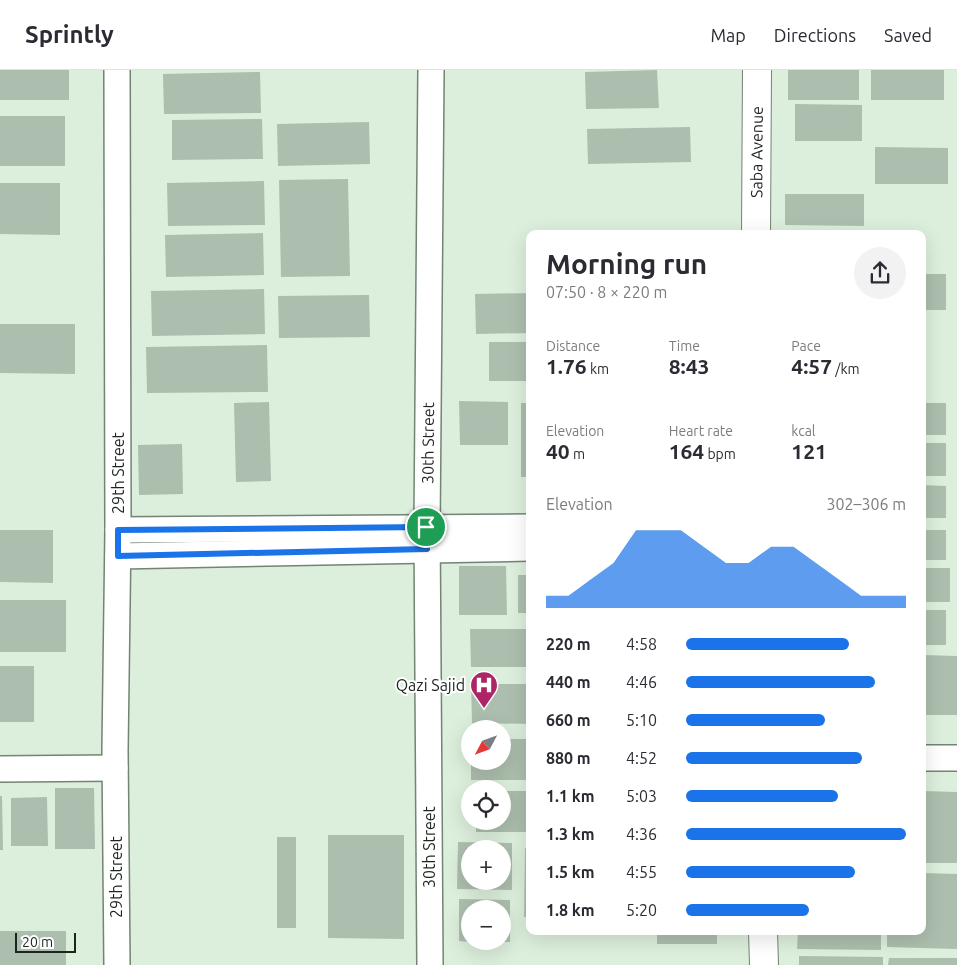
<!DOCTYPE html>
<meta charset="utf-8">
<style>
body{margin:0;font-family:Ubuntu,sans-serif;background:#f2f2f3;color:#2b2b33;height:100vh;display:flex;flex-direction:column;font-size:19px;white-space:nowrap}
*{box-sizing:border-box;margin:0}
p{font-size:16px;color:#7c7c81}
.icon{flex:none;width:28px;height:28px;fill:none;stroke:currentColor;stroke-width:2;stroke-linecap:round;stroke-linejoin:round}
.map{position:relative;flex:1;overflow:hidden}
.sheet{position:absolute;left:526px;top:160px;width:400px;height:705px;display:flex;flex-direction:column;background:#fff;border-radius:10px;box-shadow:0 5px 20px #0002}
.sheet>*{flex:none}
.needle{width:32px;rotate:229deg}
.controls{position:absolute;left:461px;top:650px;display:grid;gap:10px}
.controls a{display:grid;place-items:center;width:50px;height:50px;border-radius:50%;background:#fff;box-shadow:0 5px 20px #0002;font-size:25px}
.scale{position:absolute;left:15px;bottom:12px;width:61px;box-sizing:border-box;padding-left:5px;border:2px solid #1d241e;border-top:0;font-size:14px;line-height:18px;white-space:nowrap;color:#1d241e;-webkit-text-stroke:4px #fff;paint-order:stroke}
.pin{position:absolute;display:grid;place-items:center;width:42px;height:42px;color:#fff;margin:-21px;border:2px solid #fff;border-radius:50%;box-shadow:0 1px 5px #0007}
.round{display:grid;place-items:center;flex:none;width:52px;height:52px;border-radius:26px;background:#f2f2f3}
.head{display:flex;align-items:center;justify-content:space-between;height:85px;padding:0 20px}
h1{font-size:28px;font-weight:700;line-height:38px}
.figures{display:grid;grid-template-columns:repeat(3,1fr);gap:8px;height:85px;padding:5px 20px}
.figures div{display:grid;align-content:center}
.figures b{font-size:21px;font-weight:700}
.figures small{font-size:14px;font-weight:400}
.figures p{font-size:14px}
.chart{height:140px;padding:10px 20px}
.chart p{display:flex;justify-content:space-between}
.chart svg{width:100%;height:90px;margin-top:5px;fill:#1a73e8;opacity:.7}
ul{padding:0 20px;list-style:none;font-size:16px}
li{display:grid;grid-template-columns:80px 60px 1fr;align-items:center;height:38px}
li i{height:12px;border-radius:6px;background:#1a73e8}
header{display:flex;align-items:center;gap:30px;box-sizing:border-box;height:70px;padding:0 25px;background:#fff;border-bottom:1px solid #e1e1e2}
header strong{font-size:24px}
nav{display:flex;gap:28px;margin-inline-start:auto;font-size:18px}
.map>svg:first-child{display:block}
</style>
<header>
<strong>Sprintly</strong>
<nav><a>Map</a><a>Directions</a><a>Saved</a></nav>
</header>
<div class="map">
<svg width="957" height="895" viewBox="0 0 957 895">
<rect width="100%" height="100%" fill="#dceedc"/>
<path fill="#acbead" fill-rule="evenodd" d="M0 0H69V30H0Z
M657 0 659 38 586 39 585 2Z
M788 0H859V30H788Z
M871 0H944V30H871Z
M260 2 261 43 164 44 163 4Z
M795 34 862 35V71H795Z
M0 46H65V96H0Z
M262 49 263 89 172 90V50Z
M369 52 370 94 278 96 277 54Z
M690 57 691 92 588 94 587 59Z
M875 77 948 78V114H875Z
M348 109 350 206 281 207 279 110Z
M264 111 265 155 168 156 167 113Z
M0 113H60V165L0 164Z
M785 124H864V156L785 155Z
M263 163 264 205 166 207 165 165Z
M922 204H946V240H922Z
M264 219 265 264 152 266 151 221Z
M530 223V263L476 264 475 224Z
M369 225 370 267 279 268 278 226Z
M0 254H75V304L0 303Z
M489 272H530V311H489Z
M267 275 268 322 147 323 146 277Z
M459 331 508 332V375H460Z
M269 332 271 411 236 412 234 333Z
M521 333H530V407H521Z
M922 333H946V365H922Z
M922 373H946V406H922Z
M182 374 183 424 139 425 138 375Z
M922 415 946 416V448H922Z
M0 460H53V513L0 512Z
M922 460H946V490H922Z
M459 496H506L507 545H459Z
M922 498H950V532H922Z
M518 505H530V543H518Z
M0 530H66V582H0Z
M922 540H946V575H922Z
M470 559H530V597H471Z
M922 585 957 586V645H922Z
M0 596H34V652H0Z
M471 614H530V654L472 653Z
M502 669H530V710H471V691H502Z
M55 718H94L95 779H55Z
M502 721H530V762H476V751H502Z
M922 721 957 722V793H922Z
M0 726H2L3 780H0Z
M47 727 48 776H11V728Z
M328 765H404V869L328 868Z
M277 767H296V858H277Z
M458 772 512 773V820L457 819ZM470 779H502V811H470Z
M525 778H530V847H524Z
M922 803 957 804V879L887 877V861H922Z
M459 829 510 830V872H502V839H470V872L459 871Z
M0 861H66V895H0Z
M657 861H717V874H657Z
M798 861H881V880L797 879Z
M799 886 883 887V895H799Z
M889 888H957V895H888Z"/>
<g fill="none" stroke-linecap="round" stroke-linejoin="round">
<g stroke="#738374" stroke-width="28">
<g id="minor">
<path d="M118 460 530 457"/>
<path d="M118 486 530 478"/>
<path d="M922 688H957"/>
<path d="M0 699 115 698"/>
<path d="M117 895 115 680 118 460 117 0"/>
<path id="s1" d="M430 895 427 457 431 0"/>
</g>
</g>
<g stroke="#738374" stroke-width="30">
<g id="major">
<path id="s2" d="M756 164 757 0"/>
<path d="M763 861 764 895"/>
</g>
</g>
<use href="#minor" stroke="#fff" stroke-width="25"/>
<use href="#major" stroke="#fff" stroke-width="28"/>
</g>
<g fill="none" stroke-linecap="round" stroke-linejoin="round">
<g stroke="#fff" stroke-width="10">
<path id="route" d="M426 457 427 479 118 486V460Z"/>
</g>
<use href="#route" stroke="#1a73e8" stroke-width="6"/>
</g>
<defs>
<g id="hospital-pin" transform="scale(1.4375)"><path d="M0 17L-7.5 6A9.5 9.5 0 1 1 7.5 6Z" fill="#ae2567" stroke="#fff"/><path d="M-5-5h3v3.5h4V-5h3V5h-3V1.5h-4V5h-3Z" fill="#fff"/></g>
</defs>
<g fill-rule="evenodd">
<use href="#hospital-pin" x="484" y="615"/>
</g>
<g text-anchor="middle" stroke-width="4" stroke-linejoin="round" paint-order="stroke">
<g font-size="16" fill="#1d241e" stroke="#fff">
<text dy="6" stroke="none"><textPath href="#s2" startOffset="82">Saba Avenue</textPath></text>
<text dy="6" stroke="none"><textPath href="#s1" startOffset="522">30th Street</textPath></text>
<text transform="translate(118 403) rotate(-90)" y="6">29th Street</text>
<text transform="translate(429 777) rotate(-90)" y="6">30th Street</text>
<text transform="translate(116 807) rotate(-90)" y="6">29th Street</text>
</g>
<g font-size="16" fill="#1d241e" stroke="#fff" text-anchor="end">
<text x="465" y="621">Qazi Sajid</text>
</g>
</g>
</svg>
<div class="controls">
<a><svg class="needle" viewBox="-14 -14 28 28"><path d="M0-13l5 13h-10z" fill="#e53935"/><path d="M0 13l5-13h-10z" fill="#7c7c81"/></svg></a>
<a><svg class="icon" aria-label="locate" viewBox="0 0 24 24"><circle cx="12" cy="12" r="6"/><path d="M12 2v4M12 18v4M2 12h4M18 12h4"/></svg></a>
<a>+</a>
<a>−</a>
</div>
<div class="scale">20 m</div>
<div class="pin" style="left:426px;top:457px;background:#1e9e55"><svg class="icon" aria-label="arrive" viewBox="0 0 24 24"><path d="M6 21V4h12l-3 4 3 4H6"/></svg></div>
<section class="sheet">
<div class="head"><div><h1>Morning run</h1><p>07:50 · 8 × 220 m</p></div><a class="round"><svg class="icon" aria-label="share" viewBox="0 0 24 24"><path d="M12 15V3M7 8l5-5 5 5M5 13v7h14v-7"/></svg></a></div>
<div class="figures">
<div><p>Distance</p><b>1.76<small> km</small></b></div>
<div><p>Time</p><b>8:43</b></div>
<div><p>Pace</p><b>4:57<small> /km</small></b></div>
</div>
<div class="figures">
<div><p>Elevation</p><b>40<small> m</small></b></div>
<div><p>Heart rate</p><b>164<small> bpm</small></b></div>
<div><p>kcal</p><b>121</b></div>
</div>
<div class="chart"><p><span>Elevation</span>302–306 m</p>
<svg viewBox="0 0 160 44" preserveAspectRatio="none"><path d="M0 44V38L10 38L20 30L30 22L40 6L50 6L60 6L70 14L80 22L90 22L100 14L110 14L120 22L130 30L140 38L150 38L160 38V44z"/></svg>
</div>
<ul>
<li><b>220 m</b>4:58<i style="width:74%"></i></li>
<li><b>440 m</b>4:46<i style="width:86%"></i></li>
<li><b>660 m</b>5:10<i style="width:63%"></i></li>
<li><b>880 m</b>4:52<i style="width:80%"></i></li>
<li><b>1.1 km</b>5:03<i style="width:69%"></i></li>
<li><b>1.3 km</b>4:36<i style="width:100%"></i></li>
<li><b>1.5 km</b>4:55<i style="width:77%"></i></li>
<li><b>1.8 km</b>5:20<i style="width:56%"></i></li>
</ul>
</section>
</div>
